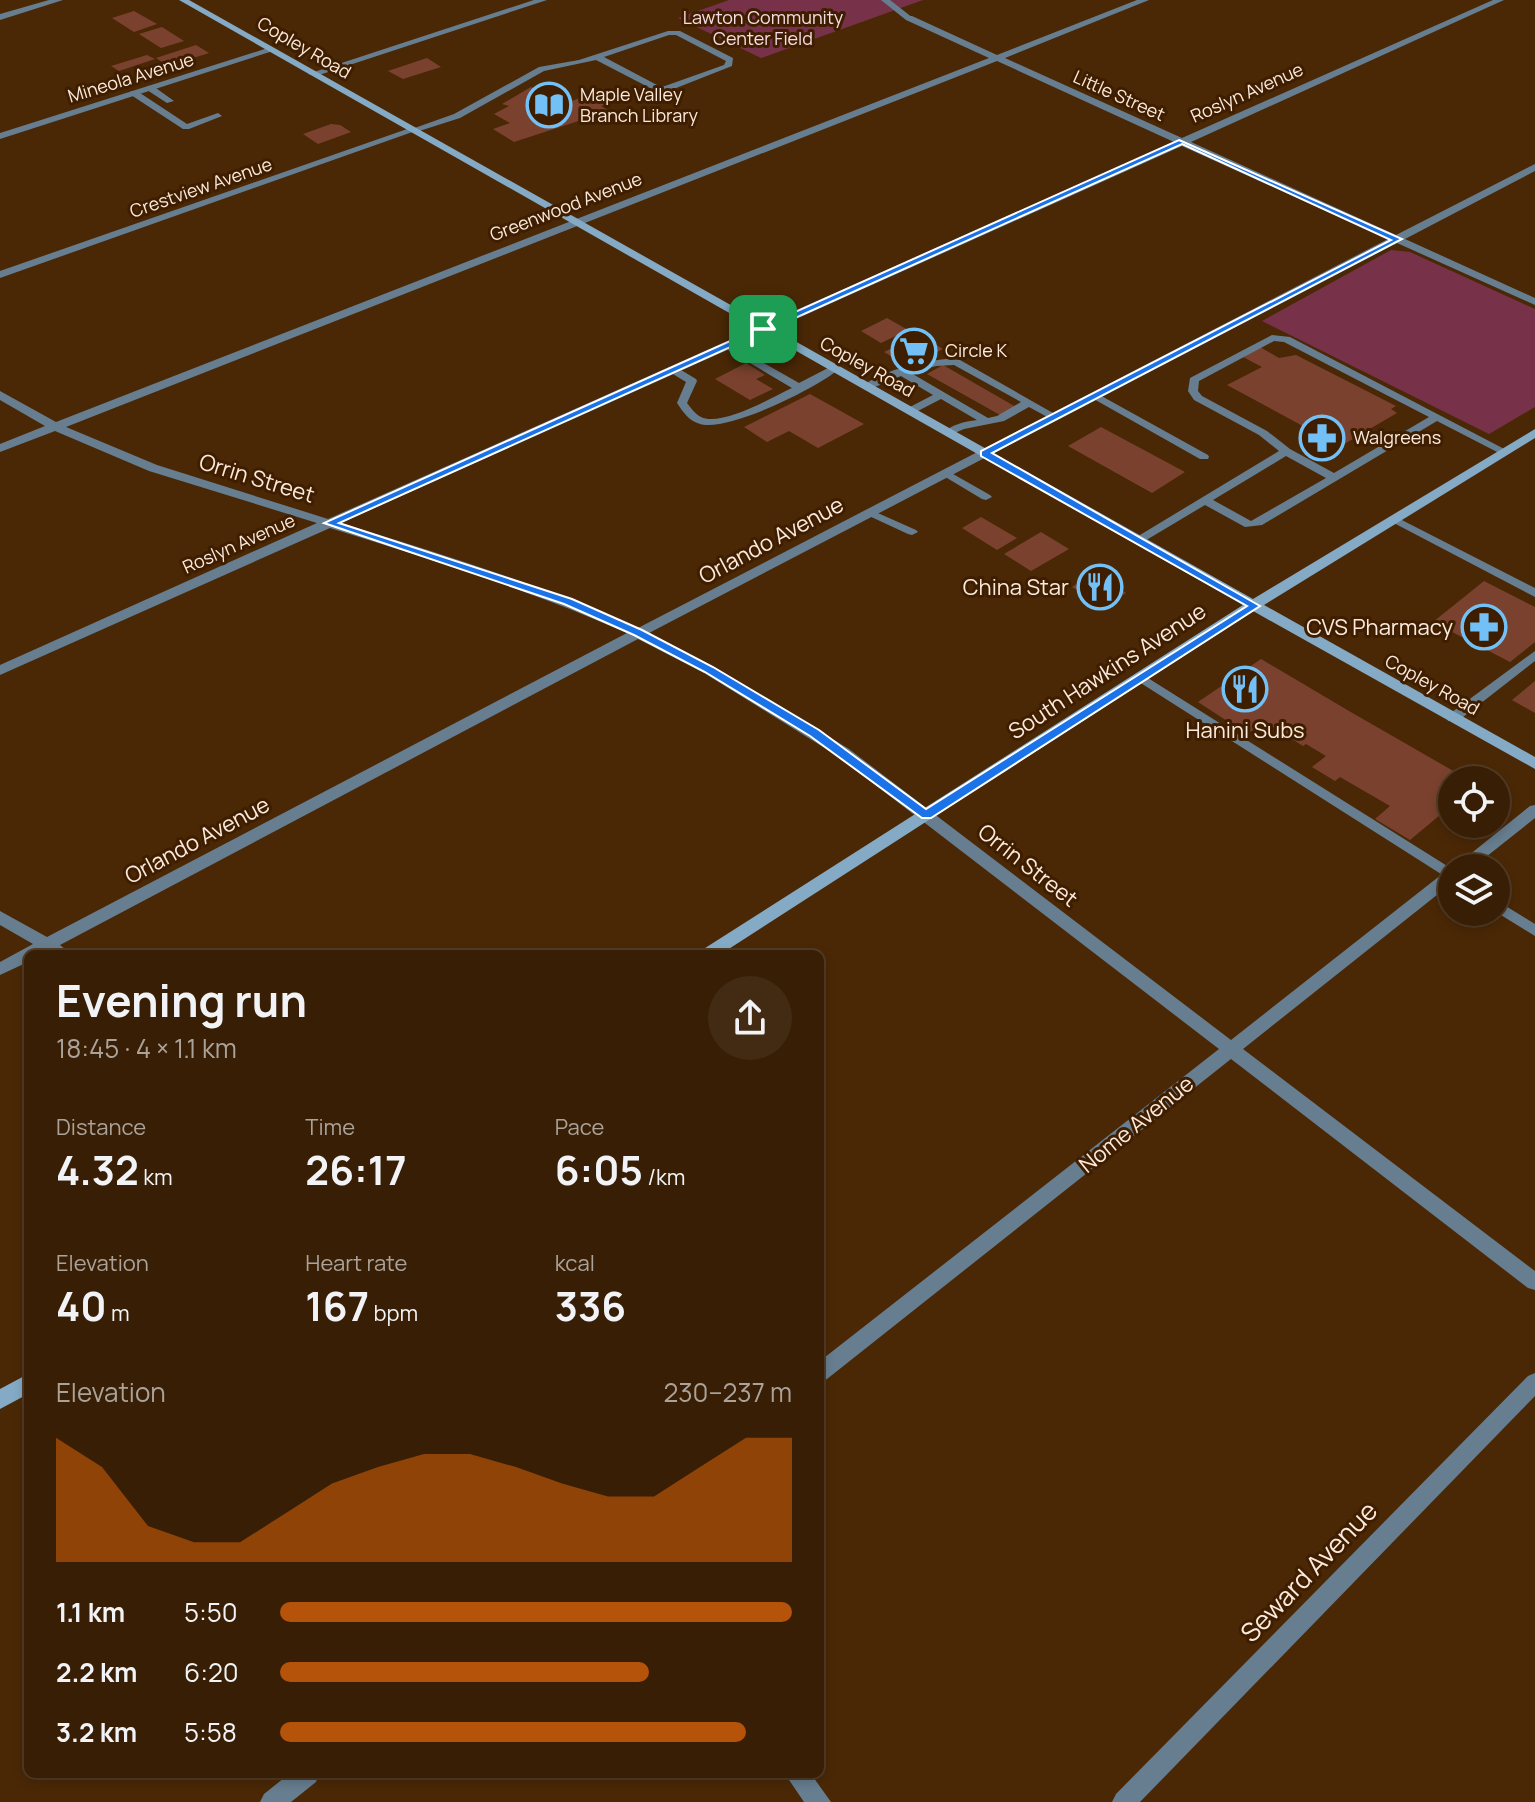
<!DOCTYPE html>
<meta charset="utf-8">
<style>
body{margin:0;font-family:Manrope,sans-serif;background:#432b13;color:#f1f3f6;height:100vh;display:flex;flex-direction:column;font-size:30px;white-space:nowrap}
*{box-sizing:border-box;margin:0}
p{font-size:26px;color:#aba29a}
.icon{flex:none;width:44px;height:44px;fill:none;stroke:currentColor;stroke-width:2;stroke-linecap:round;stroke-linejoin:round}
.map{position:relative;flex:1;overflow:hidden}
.sheet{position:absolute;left:24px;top:950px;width:800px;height:828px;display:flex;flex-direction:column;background:#381e04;border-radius:12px;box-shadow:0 4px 12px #0003,0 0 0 2px #523c26}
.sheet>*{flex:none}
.controls{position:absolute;left:1438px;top:766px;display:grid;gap:16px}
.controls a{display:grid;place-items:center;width:72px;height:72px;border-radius:50%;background:#381e04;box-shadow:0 4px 12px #0003,0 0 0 2px #523c26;font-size:40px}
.pin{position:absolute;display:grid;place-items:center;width:68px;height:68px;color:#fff;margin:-34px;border-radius:16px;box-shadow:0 4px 12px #0006}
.round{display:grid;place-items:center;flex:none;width:84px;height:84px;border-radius:42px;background:#432b13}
.head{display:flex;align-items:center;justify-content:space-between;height:136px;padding:0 32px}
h1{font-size:44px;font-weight:700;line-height:60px}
.stats{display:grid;grid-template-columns:repeat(3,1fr);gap:12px;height:136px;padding:8px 32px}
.stats div{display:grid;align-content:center}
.stats b{font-size:40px;font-weight:700}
.stats small{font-size:22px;font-weight:400}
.stats p{font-size:22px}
.chart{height:224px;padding:16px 32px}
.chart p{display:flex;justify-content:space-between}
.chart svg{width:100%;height:144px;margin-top:8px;fill:#b45309;opacity:.7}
ul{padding:0 32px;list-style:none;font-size:26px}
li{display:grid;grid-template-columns:128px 96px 1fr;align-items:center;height:60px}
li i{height:20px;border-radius:10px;background:#b45309}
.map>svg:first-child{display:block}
</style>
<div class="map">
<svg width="1535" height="1802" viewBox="0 0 1535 1802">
<rect width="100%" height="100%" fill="#4a2806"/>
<path fill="#77324a" d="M729 0H923L761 58 678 18Z
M1391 250 1410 252 1535 309V407L1489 434 1262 321Z"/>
<path fill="#7a422e" d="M134 11 157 24 134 32 112 18Z
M162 27 184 41 161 48 139 34Z
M196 45 209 53 168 66 156 58Z
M147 55 155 59 119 71 111 66Z
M427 58 441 67 403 79 388 71Z
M531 87 570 102 603 88 621 99 601 106 609 111 514 142 493 129 510 123 494 114 509 106 502 104Z
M331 124 340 125 351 132 318 144 303 134Z
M887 318 908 330 881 343 861 331Z
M919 335 943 349 908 366 884 352Z
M1260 347 1279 358 1296 355 1396 406 1391 409 1397 413 1334 450 1306 434 1312 431 1227 385 1262 367 1243 357Z
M746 363 765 375 756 379 773 389 750 400 715 379Z
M943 365 1016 407 1000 415 927 374Z
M810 394 864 424 818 448 789 431 767 442 744 427Z
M1101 427 1185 472 1152 493 1068 446Z
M981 517 1017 538 997 550 962 528Z
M1041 532 1069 549 1031 571 1004 554Z
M1093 573 1126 593 1105 606 1072 587Z
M1484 581 1535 607V642L1510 662 1433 622Z
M1261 659 1349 711 1469 780H1452V805L1410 840 1375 819 1390 806 1340 777 1335 781 1312 767 1326 756 1306 744 1303 746 1265 722 1247 734 1198 702Z
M1535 681V713L1512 700Z"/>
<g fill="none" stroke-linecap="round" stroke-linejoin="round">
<path fill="#677e90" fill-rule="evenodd" d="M881 0H890L913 18 906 20Z
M668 31H680L733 58 732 66 666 92 652 89 596 60 544 71 460 118 413 133 409 130 454 114 539 67 579 60ZM669 35H676L726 61 724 65 665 86 657 85 604 57Z
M147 86H153L174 101 167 103 147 90Z
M131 91H137L187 124 218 113 222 116 189 129H183L131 95Z
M1272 335 1290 337 1510 452 1509 454H1501L1437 421 1262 525 1245 527 1205 505 1143 542H1135V538L1279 451 1259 435 1194 400 1188 391 1190 378ZM1274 341 1284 342 1429 417 1334 473 1290 449 1267 431 1202 396 1198 391 1199 381ZM1286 456 1326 478 1251 521 1213 500Z
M727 342 799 383 830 367H838L839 369C817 388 728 432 700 424 689 421 683 412 677 403L686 382 668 371V367H676L696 379 697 381 687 403C691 408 695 414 701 417 721 427 773 397 792 388L723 347 722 345Z
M947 359 960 360 1060 417 1059 419H1051L1029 407 1004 421 964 429 948 436 943 433C952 424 964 422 977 420L941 399 914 413H906V409L933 395 901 376 870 389 866 390 861 387C883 370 919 362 947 359ZM954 365 1021 402 997 416 988 418 911 373 936 366Z
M1096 393 1208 455 1209 457 1208 459H1200L1092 398 1091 396Z
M946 470 990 495 992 497 986 500 982 499 942 475V471Z
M871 510 916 530 918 532 912 535 908 534 867 515 865 513Z
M1394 516 1535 588V597L1390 521V517Z
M1535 651V661L1458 721H1448L1447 718 1448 715Z
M1140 673 1452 869V881L1136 680 1134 677Z
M1496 900 1535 924V936L1496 912Z"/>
<path fill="#677e90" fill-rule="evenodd" d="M49 0H63L0 20V14Z
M534 0H547L316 76 308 74Z
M1137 0H1149L1005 58 1182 138 1493 0H1504L1191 142 1396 235 1535 164V171L1405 239 1535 298V305L1397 243 649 633 714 667 849 749 1231 1040 1446 871 1452 869V883L1243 1049 1535 1271V1290L1528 1288 1231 1059 827 1379 820 1382V1361L1219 1049 839 757 704 673 638 639 60 945 71 954H28V962L0 975V962L33 944 0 925V911L47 937 627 633C530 590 430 559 330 528L0 675V665L317 523 149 471 55 431 0 452V444L45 426 0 400V391L56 422 989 58 906 20V16H912L997 55ZM997 61 1174 142 328 519 157 465 66 427ZM1182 146 1388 239 638 628C541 585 442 554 341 523Z
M268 48 276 50 0 139V133Z
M410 128 418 130 0 278V271Z
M1535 805V818L1472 868H1453L1530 806Z
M1535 1373V1396L1140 1802H1112L1116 1794 1528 1376Z
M289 1774H319L316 1782 291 1802H260L264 1794Z
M785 1774H811L831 1802H804Z"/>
<path fill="#84aac5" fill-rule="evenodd" d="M179 0H189L1253 599 1535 429V438L1264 605 1535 757V769L1253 611 721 954H700L702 950 1243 605Z
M28 1374V1394L0 1409V1389Z"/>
</g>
<path fill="#1a73e8" stroke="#fff" stroke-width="2" fill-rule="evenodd" d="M1179 140 1402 239 992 453 1260 606 931 818H922L810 736 705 672 634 635 564 604 324 523ZM1182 144 1391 240 981 451V456L1247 606 926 809 819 730 713 667 642 630 572 599 339 523Z"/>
<defs>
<g id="library-ring" transform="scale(2.3)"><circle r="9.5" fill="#3f1e00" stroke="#73c0f6" stroke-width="1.5"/><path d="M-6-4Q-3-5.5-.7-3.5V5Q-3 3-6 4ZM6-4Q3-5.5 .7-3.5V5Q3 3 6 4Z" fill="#73c0f6"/></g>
<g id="supermarket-ring" transform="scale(2.3)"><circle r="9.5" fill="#3f1e00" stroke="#73c0f6" stroke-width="1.5"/><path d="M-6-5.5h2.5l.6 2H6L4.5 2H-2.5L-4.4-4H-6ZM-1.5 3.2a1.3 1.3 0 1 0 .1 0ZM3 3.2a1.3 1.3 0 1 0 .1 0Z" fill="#73c0f6"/></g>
<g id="pharmacy-ring" transform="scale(2.3)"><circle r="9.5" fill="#3f1e00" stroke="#73c0f6" stroke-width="1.5"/><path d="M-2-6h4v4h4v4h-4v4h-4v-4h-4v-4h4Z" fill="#73c0f6"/></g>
<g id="restaurant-ring" transform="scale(2.3)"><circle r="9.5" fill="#3f1e00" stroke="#73c0f6" stroke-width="1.5"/><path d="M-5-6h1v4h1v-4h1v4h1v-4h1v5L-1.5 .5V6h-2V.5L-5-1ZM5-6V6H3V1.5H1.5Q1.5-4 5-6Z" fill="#73c0f6"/></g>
</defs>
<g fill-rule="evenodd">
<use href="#library-ring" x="549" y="105"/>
<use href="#supermarket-ring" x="914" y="351"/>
<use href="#pharmacy-ring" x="1322" y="438"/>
<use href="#restaurant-ring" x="1100" y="587"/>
<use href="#pharmacy-ring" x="1484" y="627"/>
<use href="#restaurant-ring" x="1245" y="689"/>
</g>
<g text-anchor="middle" stroke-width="6" stroke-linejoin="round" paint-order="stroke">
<g font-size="18" fill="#f8dce3" stroke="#3f1e00">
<text x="763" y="24">Lawton Community<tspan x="763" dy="21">Center Field</tspan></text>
</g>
<g font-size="18" fill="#fbeadd" stroke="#3f1e00">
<text transform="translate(304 48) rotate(30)" y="6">Copley Road</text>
<text transform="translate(131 78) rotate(-17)" y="6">Mineola Avenue</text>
<text transform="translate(1247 93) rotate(-24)" y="6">Roslyn Avenue</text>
<text transform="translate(1119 96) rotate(24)" y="6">Little Street</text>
<text transform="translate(201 188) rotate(-19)" y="6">Crestview Avenue</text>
<text transform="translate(566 207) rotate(-21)" y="6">Greenwood Avenue</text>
<text transform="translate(867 367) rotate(29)" y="6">Copley Road</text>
<text transform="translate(239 544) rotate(-24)" y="6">Roslyn Avenue</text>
<text transform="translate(1432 685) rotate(29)" y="6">Copley Road</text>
</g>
<g font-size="18" fill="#fbeadd" stroke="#3f1e00" text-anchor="start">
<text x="580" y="101">Maple Valley<tspan x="580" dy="21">Branch Library</tspan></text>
<text x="945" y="357">Circle K</text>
<text x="1353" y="444">Walgreens</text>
</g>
<g font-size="22" fill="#fbeadd" stroke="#3f1e00">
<text transform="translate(257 478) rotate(17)" y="8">Orrin Street</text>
<text transform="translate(771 540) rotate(-28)" y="8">Orlando Avenue</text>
<text transform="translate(1107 671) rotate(-33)" y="8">South Hawkins Avenue</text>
<text transform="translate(197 840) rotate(-28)" y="8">Orlando Avenue</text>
<text transform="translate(1028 865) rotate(38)" y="8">Orrin Street</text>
<text transform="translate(1136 1124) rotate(-39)" y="8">Nome Avenue</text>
</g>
<g font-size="22" fill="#fbeadd" stroke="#3f1e00" text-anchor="end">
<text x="1069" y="595">China Star</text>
<text x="1453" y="635">CVS Pharmacy</text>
<text x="1245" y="738" text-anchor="middle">Hanini Subs</text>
</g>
<g font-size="26" fill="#fbeadd" stroke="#3f1e00">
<text transform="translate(1309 1572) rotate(-46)" y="9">Seward Avenue</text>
</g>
</g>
</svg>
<div class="controls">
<a><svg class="icon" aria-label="locate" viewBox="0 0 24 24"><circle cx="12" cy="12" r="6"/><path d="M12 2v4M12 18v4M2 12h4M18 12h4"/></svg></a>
<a><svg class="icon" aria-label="layers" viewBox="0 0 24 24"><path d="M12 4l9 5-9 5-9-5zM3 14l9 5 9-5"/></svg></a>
</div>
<div class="pin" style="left:763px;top:329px;background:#1e9e55"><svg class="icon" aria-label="arrive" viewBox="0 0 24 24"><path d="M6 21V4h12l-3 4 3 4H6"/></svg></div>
<section class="sheet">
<div class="head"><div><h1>Evening run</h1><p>18:45 · 4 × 1.1 km</p></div><a class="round"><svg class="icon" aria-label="share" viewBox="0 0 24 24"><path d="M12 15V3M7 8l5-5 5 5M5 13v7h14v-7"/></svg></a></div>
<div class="stats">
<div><p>Distance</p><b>4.32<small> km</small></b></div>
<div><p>Time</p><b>26:17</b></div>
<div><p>Pace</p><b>6:05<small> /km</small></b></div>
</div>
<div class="stats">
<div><p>Elevation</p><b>40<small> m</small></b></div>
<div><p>Heart rate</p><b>167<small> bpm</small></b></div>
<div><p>kcal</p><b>336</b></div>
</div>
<div class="chart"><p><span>Elevation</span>230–237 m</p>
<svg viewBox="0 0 160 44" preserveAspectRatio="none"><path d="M0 44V6L10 15L20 33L30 38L40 38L50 29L60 20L70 15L80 11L90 11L100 15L110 20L120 24L130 24L140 15L150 6L160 6V44z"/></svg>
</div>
<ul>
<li><b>1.1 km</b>5:50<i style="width:100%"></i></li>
<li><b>2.2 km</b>6:20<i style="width:72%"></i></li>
<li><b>3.2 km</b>5:58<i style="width:91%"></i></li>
</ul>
</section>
</div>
